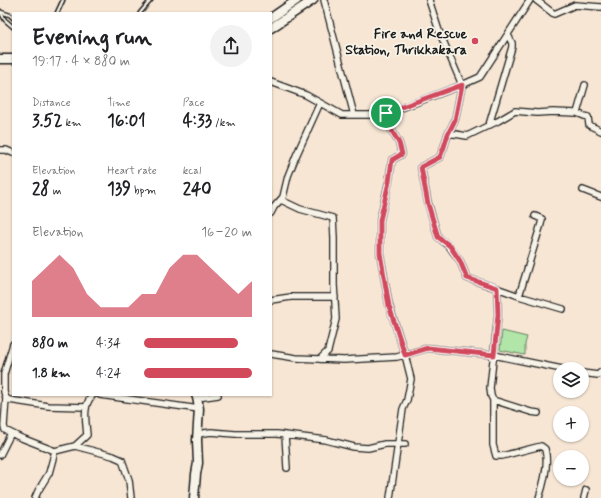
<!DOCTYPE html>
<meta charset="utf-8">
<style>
body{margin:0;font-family:Mynerve,sans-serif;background:#f2f2f2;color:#202124;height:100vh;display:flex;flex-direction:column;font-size:15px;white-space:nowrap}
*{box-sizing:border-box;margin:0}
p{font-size:13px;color:#757577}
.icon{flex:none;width:22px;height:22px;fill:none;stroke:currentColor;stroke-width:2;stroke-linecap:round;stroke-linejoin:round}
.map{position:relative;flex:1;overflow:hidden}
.drawer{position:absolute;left:12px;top:12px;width:260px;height:384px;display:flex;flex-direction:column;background:#fff;border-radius:0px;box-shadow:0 1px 3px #0004}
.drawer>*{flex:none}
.tools{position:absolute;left:553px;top:362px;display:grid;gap:8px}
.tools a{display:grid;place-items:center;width:36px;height:36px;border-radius:50%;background:#fff;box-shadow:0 1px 3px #0004;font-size:20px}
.pin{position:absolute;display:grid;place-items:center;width:34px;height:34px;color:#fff;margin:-17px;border:2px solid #fff;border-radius:50%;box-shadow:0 1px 4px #0007}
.round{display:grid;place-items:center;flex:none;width:42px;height:42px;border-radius:21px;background:#f2f2f2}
.head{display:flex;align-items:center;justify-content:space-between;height:68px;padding:0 20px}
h1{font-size:22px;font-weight:800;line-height:30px}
.stats{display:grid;grid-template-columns:repeat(3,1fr);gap:6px;height:68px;padding:4px 20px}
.stats div{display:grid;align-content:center}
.stats b{font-size:17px;font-weight:800}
.stats small{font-size:11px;font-weight:400}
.stats p{font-size:11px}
.chart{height:112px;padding:8px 20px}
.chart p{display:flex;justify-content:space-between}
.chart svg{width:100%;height:72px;margin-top:4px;fill:#d1495b;opacity:.7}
ul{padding:0 20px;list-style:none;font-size:13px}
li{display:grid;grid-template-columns:64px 48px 1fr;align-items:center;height:30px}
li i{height:10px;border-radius:5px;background:#d1495b}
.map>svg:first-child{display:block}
</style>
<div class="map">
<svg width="601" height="498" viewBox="0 0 601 498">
<rect width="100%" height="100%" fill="#f7e6d4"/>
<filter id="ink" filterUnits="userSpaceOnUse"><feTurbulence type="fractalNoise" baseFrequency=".025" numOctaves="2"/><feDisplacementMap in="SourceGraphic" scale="8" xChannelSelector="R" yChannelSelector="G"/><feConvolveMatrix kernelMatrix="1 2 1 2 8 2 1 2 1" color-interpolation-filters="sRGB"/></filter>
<g filter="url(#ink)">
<path fill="#b1e6a8" stroke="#668162" d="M502 331 527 337 525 344V355L500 350Z"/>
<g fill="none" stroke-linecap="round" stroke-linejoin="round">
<g stroke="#1c1c1c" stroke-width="5.5">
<path id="lane" d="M0 11 5 20 13 27
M1 12 10 15 13 18
M57 13 63 0
M140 13 151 0"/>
</g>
<g stroke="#1c1c1c" stroke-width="8">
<path id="street" d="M324 0 354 115
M530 0 480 77 462 85 455 120 448 134 444 147 440 157 421 167 428 203 438 237 449 246 460 261 467 278 505 291 519 296 541 224 542 219 535 216
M536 0 554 14 575 5 601 7
M271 82 306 95 342 115H369L388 113 462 85 439 31 429 0
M385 113 392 131 399 143 402 154 392 160 389 181 380 220V253L389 305 405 355 411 379 407 400 403 409 390 498
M577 113 585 85
M489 125 512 47V43L508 35
M448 134H455L467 136 498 121 515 111 537 113 553 112 577 113 587 117H588L589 125 601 131
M0 150H6L13 153
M583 190 601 197
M281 200 300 209 333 218 334 238V285L336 319 328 351 320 359
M271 213 274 207 283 197 288 176 296 156 320 103
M497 288 498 315 490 388 491 396 493 400 531 412 538 413
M519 296 563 309
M271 300 291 297H335
M13 344 4 374V392L6 398 4 426 5 430 19 437 55 451 75 446 87 435C86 422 82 405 93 395
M271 354 296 358 344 360 397 357 428 348 494 355 562 369
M582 373 598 375 601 372
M100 395 199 409
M6 398 9 400 48 406 86 407
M197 398 218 395
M493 400V445L496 456H502L541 446 545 449C549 464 544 483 539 498
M198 434 211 432 235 434H277L326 440 354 447 368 448 385 444H405
M285 435 287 468
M75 446 113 456 122 460 129 480 131 498
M0 455 11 433
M35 498 38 491 49 473 55 451
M584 498 586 490"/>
</g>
<g stroke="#1c1c1c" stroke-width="11">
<path id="secondary" d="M271 18 297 0
M271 28 313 0
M0 59H13
M194 498 196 474 198 463 197 440 199 409C198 404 198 399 196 395"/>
</g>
<use href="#lane" stroke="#f7f3e8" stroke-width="2.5"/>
<use href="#street" stroke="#f7f3e8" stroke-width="5.5"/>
<use href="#secondary" stroke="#f7f3e8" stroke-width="8"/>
</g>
</g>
<g fill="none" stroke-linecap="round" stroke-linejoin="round" filter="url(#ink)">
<g stroke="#fff" stroke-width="8">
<path id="route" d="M462 85 455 120 448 134 444 147 440 157 421 167 428 204 438 237 450 246 460 261 467 278 497 288 498 315 494 355 428 348 405 355 389 306 380 253V220L389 182 392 160 402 154 399 143 392 131 386 113 388 112Z"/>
</g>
<use href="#route" stroke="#d1495b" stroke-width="5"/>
</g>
<circle fill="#d1495b" stroke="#f7f3e8" stroke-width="1.5" cx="475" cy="41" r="4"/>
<g text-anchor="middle" stroke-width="3.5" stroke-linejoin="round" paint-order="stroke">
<g font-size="14" font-weight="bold" fill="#1c1c1c" stroke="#f7f3e8" text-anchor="end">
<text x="467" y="38">Fire and Rescue<tspan x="467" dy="16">Station, Thrikkakara</tspan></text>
</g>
</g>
</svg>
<div class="tools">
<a><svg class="icon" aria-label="layers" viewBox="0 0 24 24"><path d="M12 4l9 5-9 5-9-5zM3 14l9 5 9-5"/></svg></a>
<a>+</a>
<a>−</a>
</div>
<div class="pin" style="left:386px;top:113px;background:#1e9e55"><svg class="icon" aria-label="arrive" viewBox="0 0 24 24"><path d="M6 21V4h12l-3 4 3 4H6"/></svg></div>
<section class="drawer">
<div class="head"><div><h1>Evening run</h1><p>19:17 · 4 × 880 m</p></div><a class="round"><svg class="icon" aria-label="share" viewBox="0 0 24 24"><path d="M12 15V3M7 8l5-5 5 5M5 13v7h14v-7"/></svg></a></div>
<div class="stats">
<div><p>Distance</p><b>3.52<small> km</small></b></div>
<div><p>Time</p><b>16:01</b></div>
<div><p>Pace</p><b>4:33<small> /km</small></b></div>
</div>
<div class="stats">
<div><p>Elevation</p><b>28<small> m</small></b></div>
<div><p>Heart rate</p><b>139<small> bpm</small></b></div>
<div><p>kcal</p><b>240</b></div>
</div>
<div class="chart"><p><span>Elevation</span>16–20 m</p>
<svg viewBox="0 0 160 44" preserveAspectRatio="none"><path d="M0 44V22L10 14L20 6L30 14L40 30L50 38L60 38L70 38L80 30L90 30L100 14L110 6L120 6L130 14L140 22L150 30L160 22V44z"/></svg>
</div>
<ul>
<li><b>880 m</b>4:34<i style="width:87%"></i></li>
<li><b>1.8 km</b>4:24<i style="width:100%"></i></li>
</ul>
</section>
</div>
